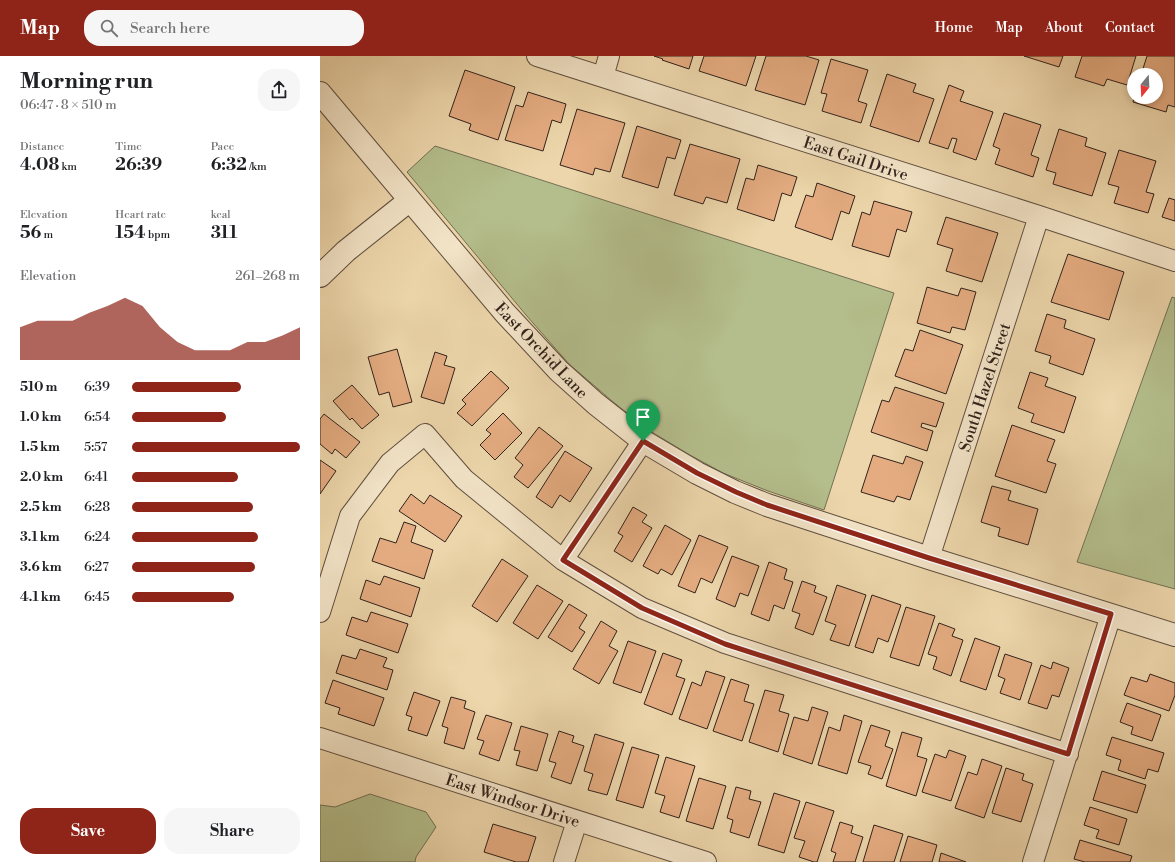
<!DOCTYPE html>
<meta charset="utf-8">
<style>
body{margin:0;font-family:"Libre Bodoni",serif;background:#f6f6f6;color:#202124;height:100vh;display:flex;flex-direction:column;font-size:15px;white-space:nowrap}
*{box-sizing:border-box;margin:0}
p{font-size:13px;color:#757577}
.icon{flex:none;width:22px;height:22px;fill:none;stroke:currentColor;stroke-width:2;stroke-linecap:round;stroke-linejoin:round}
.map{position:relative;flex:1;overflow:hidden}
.panel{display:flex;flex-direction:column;background:#fff;width:320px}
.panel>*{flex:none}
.needle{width:26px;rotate:198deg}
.buttons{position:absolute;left:807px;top:12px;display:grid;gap:8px}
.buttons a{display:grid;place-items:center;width:36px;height:36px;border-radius:50%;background:#fff;box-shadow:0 2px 6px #0003;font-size:20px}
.pin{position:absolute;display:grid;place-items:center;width:34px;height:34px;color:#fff;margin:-41px -17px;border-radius:50% 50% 50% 0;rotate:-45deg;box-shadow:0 0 4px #0007}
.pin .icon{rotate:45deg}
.round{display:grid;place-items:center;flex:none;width:42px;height:42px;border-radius:16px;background:#f6f6f6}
.headline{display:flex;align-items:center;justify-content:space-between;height:68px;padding:0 20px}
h1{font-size:22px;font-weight:700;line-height:30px}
.figures{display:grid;grid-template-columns:repeat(3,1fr);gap:6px;height:68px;padding:4px 20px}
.figures div{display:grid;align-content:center}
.figures b{font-size:17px;font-weight:700}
.figures small{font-size:11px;font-weight:400}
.figures p{font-size:11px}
.chart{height:112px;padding:8px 20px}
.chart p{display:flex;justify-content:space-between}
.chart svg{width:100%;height:72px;margin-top:4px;fill:#8f2418;opacity:.7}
.action{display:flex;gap:8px;margin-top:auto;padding:8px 20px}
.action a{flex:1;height:46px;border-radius:16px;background:#8f2418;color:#fff;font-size:16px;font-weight:700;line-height:46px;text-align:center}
.action a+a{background:#f6f6f6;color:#202124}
ul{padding:0 20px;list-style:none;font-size:13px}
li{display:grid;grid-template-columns:64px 48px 1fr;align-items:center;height:30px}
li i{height:10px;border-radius:5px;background:#8f2418}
header{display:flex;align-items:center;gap:24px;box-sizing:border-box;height:56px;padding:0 20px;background:#8f2418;color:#fff}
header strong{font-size:19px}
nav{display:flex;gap:22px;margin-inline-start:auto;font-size:14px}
.search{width:280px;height:36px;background:#f6f6f6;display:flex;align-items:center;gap:10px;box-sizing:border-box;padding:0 14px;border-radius:16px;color:#757577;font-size:15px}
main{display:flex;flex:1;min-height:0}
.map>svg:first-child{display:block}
</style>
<header>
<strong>Map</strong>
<div class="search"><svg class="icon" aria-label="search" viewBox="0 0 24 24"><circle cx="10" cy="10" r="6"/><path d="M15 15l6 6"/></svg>Search here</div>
<nav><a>Home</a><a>Map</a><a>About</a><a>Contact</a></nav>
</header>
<main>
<section class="panel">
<div class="headline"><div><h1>Morning run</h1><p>06:47 · 8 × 510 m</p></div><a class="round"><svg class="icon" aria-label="share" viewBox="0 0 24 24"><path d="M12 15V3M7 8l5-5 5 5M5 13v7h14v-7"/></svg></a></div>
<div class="figures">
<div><p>Distance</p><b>4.08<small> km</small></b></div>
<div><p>Time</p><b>26:39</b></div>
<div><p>Pace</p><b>6:32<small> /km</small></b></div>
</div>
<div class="figures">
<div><p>Elevation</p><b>56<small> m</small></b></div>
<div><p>Heart rate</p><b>154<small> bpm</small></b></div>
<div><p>kcal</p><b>311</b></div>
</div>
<div class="chart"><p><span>Elevation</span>261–268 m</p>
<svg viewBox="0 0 160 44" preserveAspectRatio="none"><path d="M0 44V24L10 20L20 20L30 20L40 15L50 11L60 6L70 11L80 24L90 33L100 38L110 38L120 38L130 33L140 33L150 29L160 24V44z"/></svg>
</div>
<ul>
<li><b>510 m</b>6:39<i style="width:65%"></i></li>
<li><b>1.0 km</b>6:54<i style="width:56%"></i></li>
<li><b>1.5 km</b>5:57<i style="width:100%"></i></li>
<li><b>2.0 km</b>6:41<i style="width:63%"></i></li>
<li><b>2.5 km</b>6:28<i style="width:72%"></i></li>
<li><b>3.1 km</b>6:24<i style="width:75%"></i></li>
<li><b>3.6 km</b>6:27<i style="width:73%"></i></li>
<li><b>4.1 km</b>6:45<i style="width:61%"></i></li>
</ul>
<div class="action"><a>Save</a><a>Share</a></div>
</section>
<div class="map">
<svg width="855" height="806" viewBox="0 0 855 806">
<rect width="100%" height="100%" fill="#edd6ab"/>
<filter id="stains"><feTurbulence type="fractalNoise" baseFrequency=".005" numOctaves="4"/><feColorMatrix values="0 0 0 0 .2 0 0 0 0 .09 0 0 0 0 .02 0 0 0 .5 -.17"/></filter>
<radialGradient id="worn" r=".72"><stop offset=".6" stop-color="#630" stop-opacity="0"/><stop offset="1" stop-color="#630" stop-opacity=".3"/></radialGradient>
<path fill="#b4be8c" stroke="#727054" d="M115 90 574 237 504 454 448 435 403 417 370 399 330 375 292 345 249 308 206 259 87 116Z
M852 241 855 242V533L757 506Z
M50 738 106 756 116 771 96 801 95 806H0V749L15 751Z"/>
<path fill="#e5ac81" stroke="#31221b" d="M334 0H373L369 13 342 4 343 3Z
M384 0H436L426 30 379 15Z
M446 0H486L499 4 485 49 435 34Z
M704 0H743L739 11Z
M762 0H816L807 29 787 23 784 30 755 21Z
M827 0H855V51L848 49 846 56 813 46 814 41H836V19H821Z
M511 3 548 14 538 45 547 48 541 67 502 55 507 38 501 37Z
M145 14 195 31 178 84 149 74 151 68 129 60Z
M567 18 596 28 593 36 614 43 599 86 550 70Z
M629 29 644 35 640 45 673 56 656 104 633 96 637 83 632 82 628 93 609 87Z
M208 36 246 48 241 67 232 64 223 95 185 84 196 49 203 51Z
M257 53 305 67 290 116 275 112 273 119 240 109Z
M684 57 721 69 711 99 719 102 713 121 675 108 680 93 673 90Z
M317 70 361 84 355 103 347 101 338 132 302 121Z
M739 73 767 82 765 90 786 97 772 140 733 128 736 117 726 114Z
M370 88 420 103 407 147 386 141 383 148 354 139Z
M799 94 836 105 826 136 834 138 828 157 794 147 799 131 788 128Z
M438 109 477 121 471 140 462 137 454 165 417 153 426 122 434 124Z
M497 127 535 140 529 158 521 155 512 184 475 171 486 139 493 141Z
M849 142 855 144V165L842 161Z
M554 145 592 156 586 176 577 173 569 201 532 190 542 156 550 159Z
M626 161 678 177 662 226 626 215 633 193 617 188Z
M748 198 804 216 789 264 731 246Z
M607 231 638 240 641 232 656 236 645 274 632 271 630 277 597 267Z
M727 258 746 264 744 272 775 283 763 319 729 307 731 300 715 295Z
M600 274 643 289 626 338 575 320 585 293 593 295Z
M77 293 92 346 73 351 69 336 59 339 48 301Z
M115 296 127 300 124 309 135 312 124 348 101 341Z
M171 315 189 332 152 370 137 357 146 348 142 344Z
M710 316 728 322 725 330 756 341 744 377 711 366 714 358 698 352Z
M32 329 59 359 42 373 32 362 30 364 13 345Z
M575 331 624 347 616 371 602 367 601 371 613 375 607 395 551 376 562 344 569 346Z
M183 357 202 377 175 404 160 389 171 378 166 374Z
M4 358 40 386 26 402 15 393 12 398 0 388V363Z
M692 369 735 384 727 405 736 408 726 437 675 420Z
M219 371 243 390 208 432 194 421 203 409 195 402Z
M245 395 272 412 250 446 240 439 232 452 216 441Z
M553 399 583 408 586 400 603 406 590 444 577 440 574 446 541 436Z
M0 404 16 415 0 438Z
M672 430 691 435 688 444 718 453 708 489 678 480 680 472 661 466Z
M91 438 104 448 110 439 142 460 125 486 79 455Z
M313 451 327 459 322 466 332 472 312 506 294 495 303 480 298 477Z
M84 466 96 470 91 486 113 494 104 523 52 505 60 482 76 487Z
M345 469 371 484 352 519 341 513 338 518 323 510Z
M379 479 408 491 392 527 381 522 375 537 358 530Z
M412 500 439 510 428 540 420 537 415 551 396 543Z
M182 503 208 520 177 566 152 550Z
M449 506 467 513 464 523 473 526 464 553 454 549 449 565 431 558Z
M64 520 100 532 91 561 40 543 46 524 60 529Z
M482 525 496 530 494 536 507 541 493 579 475 572 480 558 472 555Z
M217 529 243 545 218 583 193 567Z
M517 529 546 539 529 590 510 584 516 569 505 565Z
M552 539 581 549 568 586 558 582 553 597 535 591Z
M249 548 267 559 259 572 265 576 252 596 228 581Z
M586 551 615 560 599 610 570 601Z
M51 556 88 568 78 597 26 579 32 561 47 566Z
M281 565 297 575 289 590 298 595 279 628 253 613Z
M619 567 635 573 632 580 643 584 631 620 613 613 617 601 608 598Z
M655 582 680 591 666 634 640 625Z
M308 585 336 595 321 637 293 627Z
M40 593 67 602 63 611 73 614 67 634 16 617 22 599 36 603Z
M343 597 362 604 356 620 365 623 352 659 324 648Z
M685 598 712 607 700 644 680 637 685 623 678 620Z
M733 606 749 612 739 641 732 639 727 653 708 647 721 609 731 613Z
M386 615 405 621 387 673 359 663 372 626 381 630Z
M830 618 855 627V639L849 655 804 639 811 621 827 626Z
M411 623 429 629 424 645 434 648 422 685 393 675Z
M13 624 64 642 54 670 18 658 20 652 5 647Z
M445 634 464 639 459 655 469 658 458 696 429 686Z
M94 636 120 645 107 680 88 674 92 661 86 659Z
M131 641 146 645 144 652 155 656 144 693 124 687 128 672 122 670Z
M807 647 841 659 832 685 811 678 813 671 800 666Z
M492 651 508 656 492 708 463 698 474 661 488 665Z
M166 659 192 667 179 705 159 698 164 685 157 683Z
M524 659 542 665 527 718 498 709 509 671 520 675Z
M551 669 570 675 565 690 573 693 562 723 548 718 551 710 538 706Z
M201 670 228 678 217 715 196 709 200 695 194 694Z
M239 675 254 680 252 686 264 690 251 728 231 721 236 707 229 705Z
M582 676 602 682 597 700 607 703 596 740 566 730Z
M275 678 304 687 287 739 268 734 273 718 264 715Z
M792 681 844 697 838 716 828 713 825 723 798 714 801 704 786 699Z
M312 691 339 699 323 752 296 744Z
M629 694 646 700 631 745 602 736 615 698 626 702Z
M346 701 375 710 359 762 340 756 345 740 335 737Z
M662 703 682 710 664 762 635 752 648 716 657 719Z
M686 712 704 718 702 724 713 728 701 766 672 757Z
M782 715 826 729 817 757 773 744Z
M379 722 406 730 393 773 366 765Z
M416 731 431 735 429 743 441 746 429 782 410 776 413 764 407 762Z
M454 737 480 745 464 797 438 789Z
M486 746 514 755 497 806H494L479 801 485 785 474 782Z
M770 751 807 763 799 789 776 782 779 774 764 769Z
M520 766 533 770 531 777 543 781 535 806H513L516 797 511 795Z
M173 768 216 781 208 806H196L164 796Z
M554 769 583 778 574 806H543Z
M588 780 617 789 612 806H580Z
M760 784 812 800 810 806H765L754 803Z
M621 797 646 806H619Z"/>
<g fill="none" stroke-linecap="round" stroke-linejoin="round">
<g stroke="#604f3f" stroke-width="22">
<path id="minor" d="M217 0 719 160 855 205
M283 21 289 0
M609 502 719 160
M243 504 323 385
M0 556 30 460 70 407 105 378 144 423 243 504 322 552 405 587 748 698
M0 682 386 806
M244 806 257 765
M713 806 791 559"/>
</g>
<g stroke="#604f3f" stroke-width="24">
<path id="tertiary" d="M0 37 185 257 239 315 276 348 323 385 377 417 415 436 447 449 609 502 791 559 855 579
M0 220 26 195 90 144"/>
</g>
<use href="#minor" stroke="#f3e4c8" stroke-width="20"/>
<use href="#tertiary" stroke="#f3e4c8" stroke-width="22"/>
</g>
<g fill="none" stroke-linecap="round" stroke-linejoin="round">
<g stroke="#fff" stroke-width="8">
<path id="route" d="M323 385 377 417 416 436 447 449 609 502 791 558 748 698 405 588 322 552 243 504Z"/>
</g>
<use href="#route" stroke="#8f2418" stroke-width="5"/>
</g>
<g text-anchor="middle" stroke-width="3" stroke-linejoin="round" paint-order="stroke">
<g font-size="16" fill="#31221b" stroke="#f3e4c8">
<text transform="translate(536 102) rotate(18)" y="6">East Gail Drive</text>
<text transform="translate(222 294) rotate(46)" y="6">East Orchid Lane</text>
<text transform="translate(664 331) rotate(-72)" y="6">South Hazel Street</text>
<text transform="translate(193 744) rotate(18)" y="6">East Windsor Drive</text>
</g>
</g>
<rect width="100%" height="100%" filter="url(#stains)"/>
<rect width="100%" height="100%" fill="url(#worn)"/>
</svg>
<div class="buttons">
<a><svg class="needle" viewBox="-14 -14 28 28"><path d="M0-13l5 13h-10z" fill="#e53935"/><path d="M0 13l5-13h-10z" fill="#757577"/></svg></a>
</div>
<div class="pin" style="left:323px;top:385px;background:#1e9e55"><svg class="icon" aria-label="arrive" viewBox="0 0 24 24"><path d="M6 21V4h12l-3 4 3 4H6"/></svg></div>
</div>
</main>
